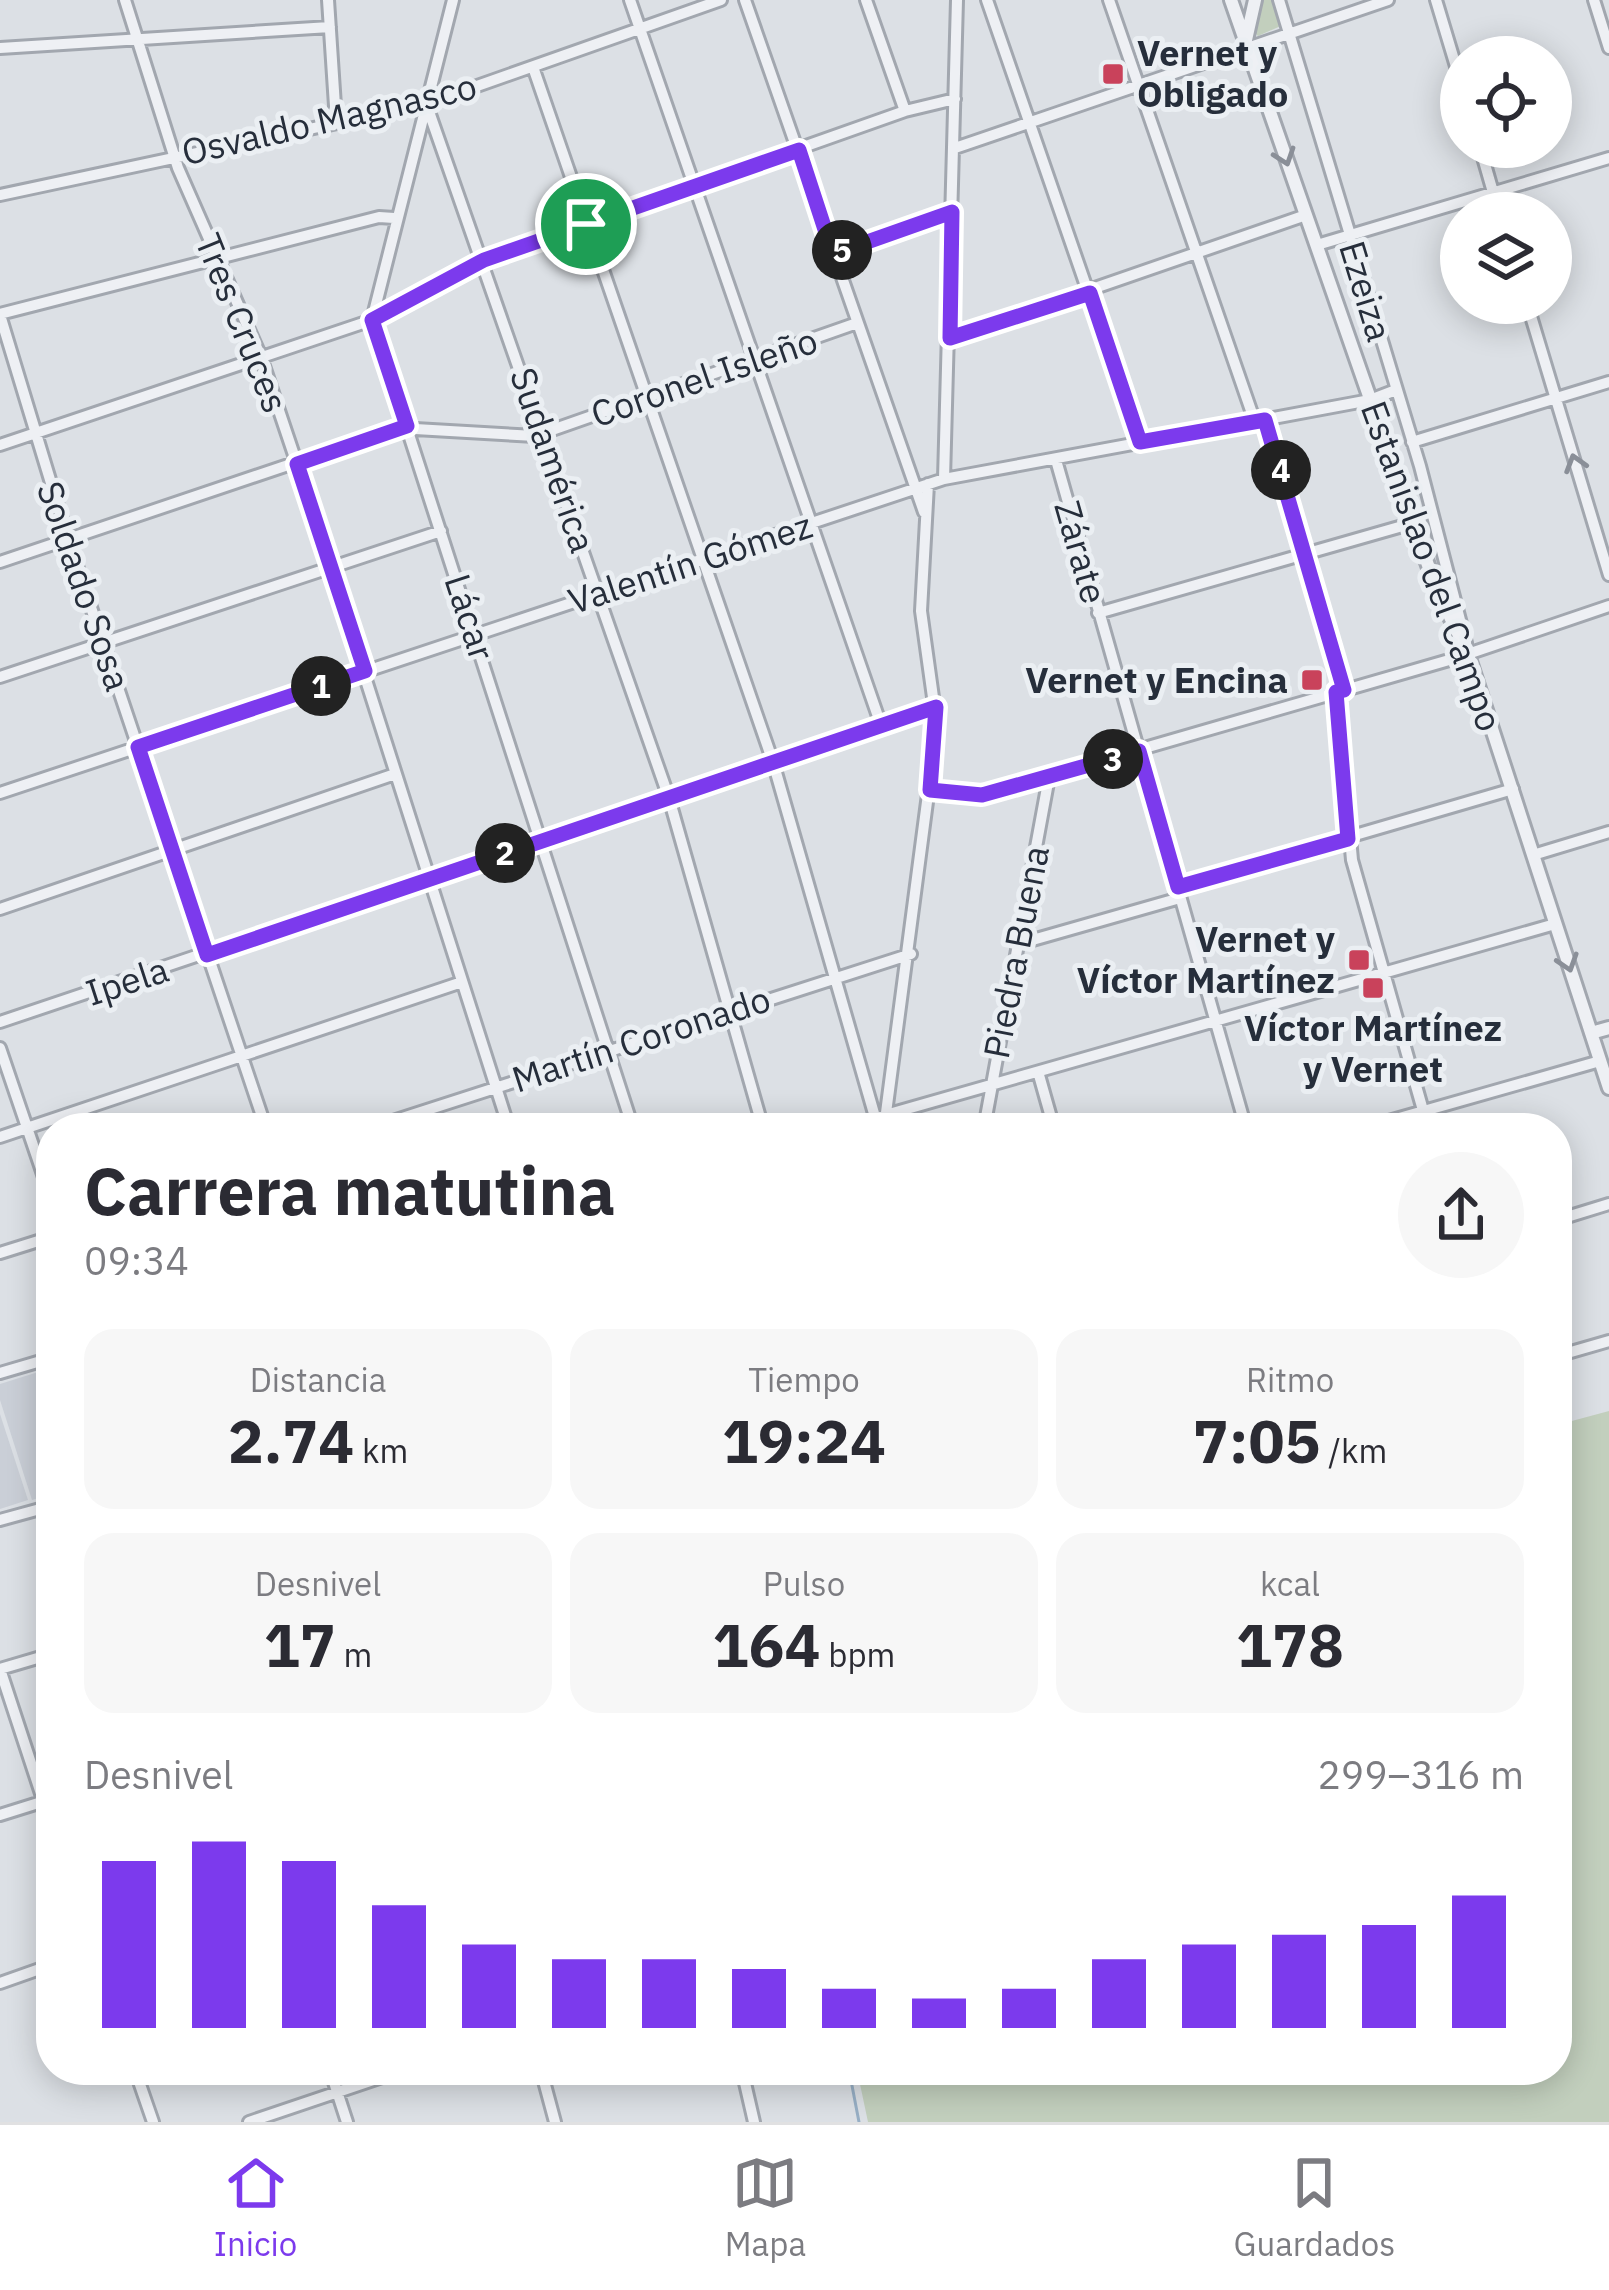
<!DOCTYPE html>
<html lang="es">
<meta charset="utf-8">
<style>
body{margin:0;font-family:"IBM Plex Sans",sans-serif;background:#f7f7f7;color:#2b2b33;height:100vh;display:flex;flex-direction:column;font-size:45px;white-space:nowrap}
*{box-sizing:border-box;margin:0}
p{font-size:39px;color:#7c7c81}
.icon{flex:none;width:66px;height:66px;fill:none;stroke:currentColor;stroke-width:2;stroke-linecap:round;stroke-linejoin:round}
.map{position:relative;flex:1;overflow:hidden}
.panel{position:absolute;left:36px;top:1113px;width:1536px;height:972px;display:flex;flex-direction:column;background:#fff;border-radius:48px;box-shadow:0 6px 30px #0003}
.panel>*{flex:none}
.buttons{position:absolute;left:1440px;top:36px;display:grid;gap:24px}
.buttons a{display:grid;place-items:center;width:132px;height:132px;border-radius:50%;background:#fff;box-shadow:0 6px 30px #0003;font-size:60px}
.pin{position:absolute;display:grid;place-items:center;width:102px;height:102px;color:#fff;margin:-51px;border:6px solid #fff;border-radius:50%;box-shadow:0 3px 12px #0007}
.km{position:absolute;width:60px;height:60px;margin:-30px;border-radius:50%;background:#222;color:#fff;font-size:33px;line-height:60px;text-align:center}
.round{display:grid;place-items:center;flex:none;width:126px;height:126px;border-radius:63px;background:#f7f7f7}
.summary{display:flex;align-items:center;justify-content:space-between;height:204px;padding:0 48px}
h1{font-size:66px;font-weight:700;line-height:90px}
.figures{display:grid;grid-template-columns:repeat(3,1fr);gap:18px;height:204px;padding:12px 48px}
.figures div{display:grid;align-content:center;border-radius:30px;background:#f7f7f7;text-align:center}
.figures b{font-size:60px;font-weight:700}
.figures small{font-size:33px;font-weight:400}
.figures p{font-size:33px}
.chart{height:336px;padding:24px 48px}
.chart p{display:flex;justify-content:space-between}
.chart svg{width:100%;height:216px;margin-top:12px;stroke:#7c3aed;stroke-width:6}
.tabs{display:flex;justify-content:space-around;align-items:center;height:168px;border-top:3px solid #e1e1e2;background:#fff;font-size:33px;color:#7c7c81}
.tabs a{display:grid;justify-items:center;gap:6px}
.tabs .selected{color:#7c3aed}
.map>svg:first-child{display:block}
</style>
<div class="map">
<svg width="1609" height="2122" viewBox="0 0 1609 2122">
<rect width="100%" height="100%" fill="#dce0e5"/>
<path fill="#cacfd7" d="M51 1368V1494L32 1500 0 1400V1384Z
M0 1414 28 1500 0 1509Z"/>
<path fill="#c2cfbd" d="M1260 0H1274L1283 25 1258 36 1253 31Z
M1609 1411V2122H868L857 2070H1557V1425Z"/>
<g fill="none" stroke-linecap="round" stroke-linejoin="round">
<path stroke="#97afc5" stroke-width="3" d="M849 2070 859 2122"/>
<g stroke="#a2a7af" stroke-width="16">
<path id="minor" d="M125 0 178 168 261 357 297 464 509 1128
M328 0 336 121
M453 0 372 320 633 1128
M630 0 881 725
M745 0 924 512
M866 0 905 111
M987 0 1140 442
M1109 0 1255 422
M1279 0 1420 466 1466 643
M1436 0 1461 83
M1594 0 1609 48
M0 48 330 27
M533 67 773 762 875 1117
M427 106 669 798 763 1128
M1480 147 1499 213
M955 148 1388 0
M0 195 426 104 721 0
M1317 245 1609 158
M833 253 953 212
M1527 303 1609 575
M0 314 379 217 394 218
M0 315 68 539 266 1128
M950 338 1306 215
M1265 420 1344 690
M1412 442 1609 382
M0 445 372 320 484 260 905 111 955 99
M1056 460 1246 1128
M944 479 957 0
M0 562 398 428 535 436 857 323
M1098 613 1413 523
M0 677 441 531
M1337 692 1352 860 1428 1128
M930 790 982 795 1456 658 1609 606
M0 793 944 479 1370 400 1396 390
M1533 855 1609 832
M1177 887 1513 789
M0 909 395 774
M1017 940 1029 941 1180 898
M0 1022 936 707
M0 1048 51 1198
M1039 1075 1054 1128
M371 1128 911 954
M840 1128 1555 924
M884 1128 937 726 921 611 928 484
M984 1128 1049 777
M1364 1128 1600 1061
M0 1137 459 983
M1557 1220 1609 1204
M0 1253 51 1237
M1557 1356 1609 1341
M0 1373 51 1358
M0 1520 51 1506
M0 1669 51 1824
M0 1669 51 1654
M0 1815 51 1799
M0 1983 51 1965
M135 2070 153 2122
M330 2070 347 2122
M541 2070 555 2122
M742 2070 754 2122
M249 2122 403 2070"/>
</g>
<g stroke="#a2a7af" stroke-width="18">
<path id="tertiary" d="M1231 0 1436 588 1467 652 1609 1088
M1246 40 1255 0
M1591 1033 1609 1028"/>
</g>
<use href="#minor" stroke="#eef0f4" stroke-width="10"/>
<use href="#tertiary" stroke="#eef0f4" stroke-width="12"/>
</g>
<defs><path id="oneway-chevron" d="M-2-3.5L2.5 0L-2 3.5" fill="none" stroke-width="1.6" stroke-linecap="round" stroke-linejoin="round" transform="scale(3)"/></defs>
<g stroke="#8a8f98">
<use href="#oneway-chevron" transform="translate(1285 157) rotate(71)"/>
<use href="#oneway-chevron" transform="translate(1575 463) rotate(-107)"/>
<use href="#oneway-chevron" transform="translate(1568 963) rotate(72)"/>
</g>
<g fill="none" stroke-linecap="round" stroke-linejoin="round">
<g stroke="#fff" stroke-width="24">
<path id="route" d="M799 150 833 254 952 212 950 338 1090 293 1140 442 1265 420 1344 690 1336 692 1348 839 1178 887 1139 751 982 795 930 790 936 707 207 955 138 747 365 671 297 464 407 426 372 320 484 260Z"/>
</g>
<use href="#route" stroke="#7c3aed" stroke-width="15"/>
</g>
<g fill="#c9425b" stroke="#ebeff3" stroke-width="4.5">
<rect x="1101" y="62" width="24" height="24" rx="6"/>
<rect x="1300" y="668" width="24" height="24" rx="6"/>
<rect x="1347" y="948" width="24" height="24" rx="6"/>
<rect x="1361" y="976" width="24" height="24" rx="6"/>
</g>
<g text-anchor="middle" stroke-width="10" stroke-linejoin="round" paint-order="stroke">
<g font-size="36" font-weight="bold" fill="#262e3b" stroke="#ebeff3" text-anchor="end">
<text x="1137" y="66" text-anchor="start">Vernet y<tspan x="1137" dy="41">Obligado</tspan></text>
<text x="1288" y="693">Vernet y Encina</text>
<text x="1335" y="952">Vernet y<tspan x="1335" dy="41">Víctor Martínez</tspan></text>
<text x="1373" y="1041" text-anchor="middle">Víctor Martínez<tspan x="1373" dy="41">y Vernet</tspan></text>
</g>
<g font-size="36" fill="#262e3b" stroke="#ebeff3">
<text transform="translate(329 119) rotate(-13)" y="13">Osvaldo Magnasco</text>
<text transform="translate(1366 291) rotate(73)" y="13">Ezeiza</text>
<text transform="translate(242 323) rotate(68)" y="13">Tres Cruces</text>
<text transform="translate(704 377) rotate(-19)" y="13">Coronel Isleño</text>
<text transform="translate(553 460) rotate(71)" y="13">Sudamérica</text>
<text transform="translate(1081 552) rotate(74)" y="13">Zárate</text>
<text transform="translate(690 563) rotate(-18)" y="13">Valentín Gómez</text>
<text transform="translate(1432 566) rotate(70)" y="13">Estanislao del Campo</text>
<text transform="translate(84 586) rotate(71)" y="13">Soldado Sosa</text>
<text transform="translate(470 617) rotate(72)" y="13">Lácar</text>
<text transform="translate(1016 952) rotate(-79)" y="13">Piedra Buena</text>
<text transform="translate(127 981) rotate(-18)" y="13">Ipela</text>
<text transform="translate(641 1039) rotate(-18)" y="13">Martín Coronado</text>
</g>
</g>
</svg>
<div class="buttons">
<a><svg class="icon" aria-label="locate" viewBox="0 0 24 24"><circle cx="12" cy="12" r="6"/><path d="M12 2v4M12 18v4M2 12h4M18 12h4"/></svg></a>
<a><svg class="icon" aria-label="layers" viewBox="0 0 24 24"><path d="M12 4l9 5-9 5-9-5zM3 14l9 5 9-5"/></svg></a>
</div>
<div class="pin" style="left:586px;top:224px;background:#1e9e55"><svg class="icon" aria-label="arrive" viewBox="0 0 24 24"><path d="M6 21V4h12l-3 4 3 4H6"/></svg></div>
<b class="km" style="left:321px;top:686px">1</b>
<b class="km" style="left:505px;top:853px">2</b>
<b class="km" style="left:1113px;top:759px">3</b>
<b class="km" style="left:1281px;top:470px">4</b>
<b class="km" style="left:842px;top:250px">5</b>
<section class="panel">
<div class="summary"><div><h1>Carrera matutina</h1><p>09:34</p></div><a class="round"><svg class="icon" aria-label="share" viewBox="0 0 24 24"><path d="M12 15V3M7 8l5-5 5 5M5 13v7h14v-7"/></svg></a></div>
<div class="figures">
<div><p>Distancia</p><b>2.74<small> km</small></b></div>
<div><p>Tiempo</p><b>19:24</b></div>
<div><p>Ritmo</p><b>7:05<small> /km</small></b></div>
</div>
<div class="figures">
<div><p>Desnivel</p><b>17<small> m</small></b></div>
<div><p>Pulso</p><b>164<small> bpm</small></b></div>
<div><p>kcal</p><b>178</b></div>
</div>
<div class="chart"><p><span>Desnivel</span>299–316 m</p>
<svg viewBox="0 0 160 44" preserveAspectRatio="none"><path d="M5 44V10M15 44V6M25 44V10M35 44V19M45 44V27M55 44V30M65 44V30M75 44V32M85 44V36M95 44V38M105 44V36M115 44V30M125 44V27M135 44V25M145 44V23M155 44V17"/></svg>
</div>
</section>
</div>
<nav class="tabs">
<a class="selected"><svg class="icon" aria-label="home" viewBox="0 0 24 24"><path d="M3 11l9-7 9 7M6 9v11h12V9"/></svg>Inicio</a>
<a><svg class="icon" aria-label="map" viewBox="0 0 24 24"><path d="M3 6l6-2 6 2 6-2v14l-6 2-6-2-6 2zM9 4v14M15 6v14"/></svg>Mapa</a>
<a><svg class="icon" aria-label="saved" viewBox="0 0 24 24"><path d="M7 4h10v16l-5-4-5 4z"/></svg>Guardados</a>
</nav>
